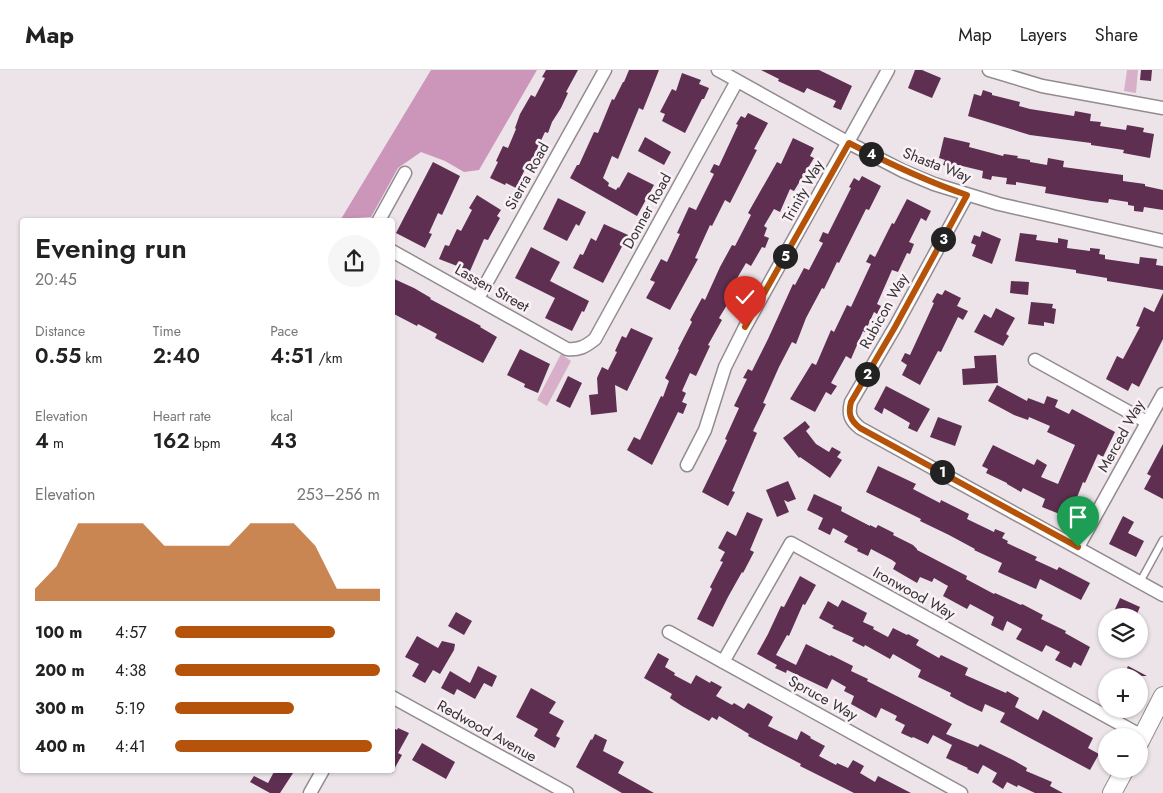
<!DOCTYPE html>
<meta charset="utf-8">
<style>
body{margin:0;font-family:Jost,sans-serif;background:#f6f6f6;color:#222;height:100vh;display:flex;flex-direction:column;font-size:19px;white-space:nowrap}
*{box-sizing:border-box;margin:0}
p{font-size:16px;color:#767676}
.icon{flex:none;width:28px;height:28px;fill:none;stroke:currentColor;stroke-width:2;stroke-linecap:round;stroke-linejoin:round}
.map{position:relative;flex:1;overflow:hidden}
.panel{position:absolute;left:20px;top:148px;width:375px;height:555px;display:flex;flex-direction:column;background:#fff;border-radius:5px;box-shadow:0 1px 4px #0004}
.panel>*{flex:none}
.tools{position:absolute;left:1098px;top:538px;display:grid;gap:10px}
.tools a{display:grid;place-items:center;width:50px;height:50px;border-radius:50%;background:#fff;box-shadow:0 1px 4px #0004;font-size:25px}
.pin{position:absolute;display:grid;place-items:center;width:42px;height:42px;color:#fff;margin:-51px -21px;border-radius:50% 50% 50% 0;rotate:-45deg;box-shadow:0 0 5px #0007}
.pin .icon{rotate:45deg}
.km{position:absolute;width:25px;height:25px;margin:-12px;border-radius:50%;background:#222;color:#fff;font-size:14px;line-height:25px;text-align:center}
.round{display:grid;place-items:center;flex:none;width:52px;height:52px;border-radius:26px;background:#f6f6f6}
.head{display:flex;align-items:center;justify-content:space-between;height:85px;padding:0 15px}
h1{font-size:28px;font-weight:600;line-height:38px}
.metrics{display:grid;grid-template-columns:repeat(3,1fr);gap:8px;height:85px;padding:5px 15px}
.metrics div{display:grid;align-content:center}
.metrics b{font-size:21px;font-weight:600}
.metrics small{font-size:14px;font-weight:400}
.metrics p{font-size:14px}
.chart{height:140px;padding:10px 15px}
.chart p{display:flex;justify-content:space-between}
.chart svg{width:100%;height:90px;margin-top:5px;fill:#b45309;opacity:.7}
ul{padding:0 15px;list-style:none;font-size:16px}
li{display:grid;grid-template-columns:80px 60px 1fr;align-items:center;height:38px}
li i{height:12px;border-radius:6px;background:#b45309}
header{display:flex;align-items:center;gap:30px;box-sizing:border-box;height:70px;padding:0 25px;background:#fff;border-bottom:1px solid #e0e0e0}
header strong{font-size:24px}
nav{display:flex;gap:28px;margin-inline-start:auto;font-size:18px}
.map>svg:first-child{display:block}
</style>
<header>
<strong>Map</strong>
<nav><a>Map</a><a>Layers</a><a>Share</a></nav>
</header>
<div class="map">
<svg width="1163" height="723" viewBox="0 0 1163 723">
<rect width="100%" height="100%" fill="#ece4e9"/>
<path fill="#d7afc9" d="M1127 0H1138L1136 23 1124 21Z
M561 284 571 291 547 336 537 330Z"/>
<path fill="#cc95ba" d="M431 0H537L479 100 464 102 445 91 421 82 398 98 371 147 341 149Z"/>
<path fill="#5e2f51" d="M546 0H578L566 22 568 23 561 38 552 52 548 63 545 62 529 96 527 95 516 118 506 113 505 115 490 108 498 92 496 91 503 76 508 78 516 59 515 58 520 44 531 25 535 27 545 8 542 7Z
M629 0H659L643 40 639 38 618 89 612 86 603 108 609 113 608 116 616 120 618 117 619 118 628 102 654 115 637 146 570 108 577 95H579L594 62 598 63 612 29 614 30 623 12H624Z
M761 0H819L852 16 841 40 833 37 836 31 807 18 804 23 778 11 779 9Z
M915 0H922L941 8 932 28 908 18Z
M1141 0H1152L1151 11 1140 10Z
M682 3 701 10 699 14 709 18 704 29H702L685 63 662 51 665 44 660 42 672 19 676 21Z
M983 20 992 23V25L1020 32 1019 36 1030 39 1074 46 1075 41 1091 44 1090 51 1101 52 1100 56 1126 60 1127 55 1144 58 1143 62 1154 64 1150 88 1123 83 1124 80 1091 75V73L1030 65 968 46 974 24 981 26Z
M748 43 768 53 754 79 757 80 730 133 725 130 712 156 710 155 695 188 698 189 670 240 646 228 655 212 650 210 661 189 667 192 680 164 677 163 689 137 696 140 714 104 710 102 714 94 719 96 738 55 736 54 741 46 745 48Z
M645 67 671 82 664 95 638 81Z
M944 67 970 73 969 77 1003 86 1004 84 1018 86 1017 88 1030 90V92L1047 95 1048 88 1064 91 1063 97 1123 105V111L1145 114V116L1163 120V140L1144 137 1143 142 1134 141V136L1128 135V132L1109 129 1108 133 1092 131 1045 123 1046 117 1016 112V115L1006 114 1007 108 992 106 991 110 982 108 983 101 954 94 953 97 943 95 945 90 939 88Z
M793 68 814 78 810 86 814 88 794 121 790 119 780 142 774 139 764 156 767 158 764 166 769 168 765 178 762 177 751 196 746 193 736 210 738 211 734 220 739 223 735 232 730 230 719 248 722 250 708 275 710 276 696 306 690 303 682 321 686 323 682 332 687 334 683 344 678 342 652 395 627 380 634 367 640 370 661 326 663 327 669 311 665 308 679 280 678 279 692 252 690 250 702 228 705 230 720 197 732 175 735 176 751 145 748 143 777 92 781 94Z
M433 92 460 106 442 145 438 143 429 163 432 164 425 178 396 163Z
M862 106 881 116 869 140 866 139 839 193 837 192 824 219 822 218 806 248 796 274 792 272 779 297 763 333 766 334 753 361 757 363 732 421 735 422 728 436 702 422 727 370 725 369 739 338 734 336 747 309 743 308 748 299 752 301 768 269 793 214 795 215 804 198 809 200 823 173 819 171 823 162 828 164 851 118 849 117 854 108 859 111Z
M477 125 501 140 497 146 500 148 488 170 484 169 470 201 439 189 445 175 449 176 457 159 461 161 472 140 469 138Z
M558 128 586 142 579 156 576 154 567 171 543 159Z
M907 129 931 141 926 151 921 148 909 172 914 174 910 184 907 183 898 202 892 200 877 234 881 236 877 244 874 242 865 262 863 261 851 289 846 286 831 313 837 316 831 325 826 322 815 342 790 329 812 293 816 295 831 260 834 262 847 235 851 237 871 194 866 192 870 184 875 187 892 153 894 154Z
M604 154 628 165 603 213 573 198 580 184 583 185 591 168 596 171Z
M982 161 1001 169 992 194 972 186 976 175 971 173 974 165 980 167Z
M1020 163 1037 165 1036 170 1058 173V168L1068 170 1067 178 1090 181V178L1100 179 1099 184 1105 185V189L1139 194 1140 187 1157 189 1156 195 1163 196V220L1107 211V208L1076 203V200L1015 191Z
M531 177 560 192 550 211 589 231 584 242 582 241 572 261 545 248 555 228 515 208Z
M392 208 414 218 431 228 430 229 481 256 480 257 497 267 483 293 435 268 437 264 418 254 417 256 392 243Z
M1011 211 1029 212 1028 225 1010 223Z
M945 220 961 228 957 236 968 241 963 250 958 247 941 282 938 281 920 315 902 305 907 295 901 291 905 283 910 285 934 233 932 232 937 223 942 225Z
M1163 223V269L1139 317 1132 313 1128 321 1106 309 1117 286 1123 289 1140 257 1136 256 1144 237 1154 242Z
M1031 232 1053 234 1052 238 1056 239 1054 254 1044 252V256L1028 254Z
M996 238 1015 248 1006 264 1009 266 1003 276 974 262 984 244 991 248Z
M631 258 653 268 627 321 615 315 617 342 591 345 589 325 598 324 597 308 602 297 608 300 617 282 615 281 622 266 626 268Z
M520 279 550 294 538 323 524 317 525 314 507 305Z
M996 285 998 313 963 315 962 299 975 298 974 286Z
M568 306 582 313 570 338 556 331Z
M997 315 1027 331 1028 328 1044 334 1047 326 1058 330 1055 337 1069 344 1072 339 1115 362 1103 387 1098 384 1085 413 1083 412 1074 435 1067 432 1062 445 1042 437 1045 429 1023 418 1021 422 1007 414V413L986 403 988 399 982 396 993 375 1034 395 1037 389 1047 395 1041 407 1058 414 1075 375 1047 362 1050 356 1029 347 1028 350 1014 345 988 331Z
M886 316 930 339 917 362 908 358 910 353 884 338 882 344 874 339Z
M938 347 962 356 955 376 930 367Z
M805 351 810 357 806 361 816 374 829 382 832 377 841 382 837 387 842 390 830 408 800 387 799 388 783 368Z
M1163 374V429L1144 419 1151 406 1147 404Z
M878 396 916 414 913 419 940 433 941 430 969 444 967 449 994 462 995 459 1005 463 1002 468 1008 471 1007 473 1037 487 1035 490 1057 500 1059 497 1090 513 1081 530 1040 509 1036 519 998 502 1002 493 974 480 975 479 949 465 920 451 921 449 866 422Z
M788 411 796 429 788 432 784 430 789 442 777 447 766 420Z
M814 424 842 437 841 441 870 456V455L876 458 878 455 894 463 893 465 913 475 917 479V480L967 506 966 509 994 524 995 523 1021 535 1022 534 1043 545 1041 549 1066 561 1065 563 1090 577 1081 596 1074 592 1071 598 1055 590 1060 582 1046 575 1042 582 1016 569 1022 559 1007 551 1003 561 991 555 994 547 985 542 970 534 967 539 943 526 948 516 934 508 932 512 920 507 917 513 893 499 896 493 892 490 871 479 868 486 857 481 858 479 844 472 848 466 833 458 830 465 818 459 823 448 807 440Z
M747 442 763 449 750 480 754 482 743 503 742 502 728 527 713 557 697 549 712 519 710 517 723 492 720 491 725 482 718 478 727 461 736 466Z
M1123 446 1134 452 1128 463 1144 471 1136 487 1109 474Z
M800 506 816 515 805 535 803 534 789 566 787 565 776 585 796 595 806 574 830 586 831 585 853 596 851 601 868 609 867 611 952 654 946 664 978 677 980 674 1013 690 1027 698 1026 701 1052 712 1050 716 1063 723H1035L1018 715 1017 717 1007 712 1003 719 992 712 997 703 983 695 978 704 967 699 968 698 946 688 952 675 933 665 928 674 913 667 912 668 901 663 905 655 895 650 897 646 881 638 876 648 851 634 854 626 844 621 846 617 832 609 827 619 787 600 786 603 775 598 777 595 757 584 768 564 781 536 784 537Z
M1120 528 1140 537 1136 546H1112Z
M842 530 867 543 863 552 874 557 873 559 888 567 893 558 907 565 908 564 919 570 916 575 939 588 941 585 968 598 965 605 1006 623 1007 621 1019 628 1015 637 1024 642 1038 650 1043 640 1093 668 1088 678 1099 684 1090 700 1000 652 1005 643 985 634 982 642 967 635 950 626 951 623 918 607 921 600 893 584 890 589 865 575 864 577 852 571 854 568 832 558 834 556 819 548 828 531 838 537Z
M456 542 472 551 464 565 448 556Z
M417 566 438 578 442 571 455 574 454 580 440 604 433 600 425 613 412 606 419 594 405 587Z
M658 583 669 589 665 597 675 603 674 605 691 614 696 605 710 613 711 611 722 617 716 626 732 635 734 633 744 639 748 633 773 647 768 656 797 670 801 661 811 667 810 668 825 676 819 686 836 695 837 693 848 698 853 690 864 696 860 703 875 712 878 706 911 723H854L800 696 801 694 748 666 749 664 719 646 717 650 712 647 709 651 682 636 670 628 672 624 644 608Z
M478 596 497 606 492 617 484 613 475 629 457 619 454 625 441 618 450 601 470 613Z
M1128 596 1147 606H1123Z
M531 618 556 632 549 643 564 651 556 666 560 668 555 678 534 666 538 659 516 647Z
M392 657 397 660 398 658 409 663 398 683 402 685 392 703Z
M595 664 607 670 603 681 624 692 618 703 654 723H622L576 697 591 669 592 670Z
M422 673 455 692 446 709 412 690Z
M275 700H295L280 723H270L250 712 254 706 268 713Z"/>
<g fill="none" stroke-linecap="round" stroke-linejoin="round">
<g stroke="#928b8f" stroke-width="9">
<path id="lane" d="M1140 512 1163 470"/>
</g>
<g stroke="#928b8f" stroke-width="15">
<path id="street" d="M718 0 849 73 903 101 934 114 999 134 1163 171
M989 0 1042 16 1163 38
M967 125 895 257 851 332C848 344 850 350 860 358L1163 525
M379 150 405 103
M392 181 567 279C579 280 585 277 595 269L737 11
M478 228 605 0
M1035 290 1147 352
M687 395 705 360 725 297 745 257 888 0
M1078 477 1163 324
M669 562 961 723
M723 592 791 473 1142 666
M392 627 567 723
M310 723 323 700"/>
</g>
<g stroke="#928b8f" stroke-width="20">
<path id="secondary" d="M1139 673 1163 626
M1112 723 1125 699"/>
</g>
<use href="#lane" stroke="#fff" stroke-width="6"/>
<use href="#street" stroke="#fff" stroke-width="12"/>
<use href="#secondary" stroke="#fff" stroke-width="18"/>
</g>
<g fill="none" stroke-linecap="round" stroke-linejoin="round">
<g stroke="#fff" stroke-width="10">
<path id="route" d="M745 257 849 73C888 93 925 111 967 125L895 257 851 332C848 344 850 350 860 358L1078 477"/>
</g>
<use href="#route" stroke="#b45309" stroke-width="6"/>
</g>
<g text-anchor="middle" stroke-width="5" stroke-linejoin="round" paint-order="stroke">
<g font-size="15" fill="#353234" stroke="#f9f1f6">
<text transform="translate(937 95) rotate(21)" y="5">Shasta Way</text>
<text transform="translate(527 106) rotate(-61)" y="5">Sierra Road</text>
<text transform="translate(803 121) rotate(-61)" y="5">Trinity Way</text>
<text transform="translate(647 141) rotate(-61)" y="5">Donner Road</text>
<text transform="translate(492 218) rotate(29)" y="5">Lassen Street</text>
<text transform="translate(884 241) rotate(-61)" y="5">Rubicon Way</text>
<text transform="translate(1121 366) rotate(-61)" y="5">Merced Way</text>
<text transform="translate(914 523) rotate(29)" y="5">Ironwood Way</text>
<text transform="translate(823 628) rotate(29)" y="5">Spruce Way</text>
<text transform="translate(487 661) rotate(29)" y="5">Redwood Avenue</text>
</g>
</g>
</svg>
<div class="tools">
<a><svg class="icon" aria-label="layers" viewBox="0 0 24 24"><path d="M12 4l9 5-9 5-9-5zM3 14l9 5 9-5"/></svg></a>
<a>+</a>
<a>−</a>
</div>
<div class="pin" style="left:1078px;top:477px;background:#1e9e55"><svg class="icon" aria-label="arrive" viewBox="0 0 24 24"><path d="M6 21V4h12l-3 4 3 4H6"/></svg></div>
<div class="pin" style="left:745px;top:257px;background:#d93025"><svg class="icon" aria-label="check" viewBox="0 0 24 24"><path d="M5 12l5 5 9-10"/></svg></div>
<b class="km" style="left:942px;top:402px">1</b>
<b class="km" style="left:867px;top:304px">2</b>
<b class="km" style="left:943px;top:169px">3</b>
<b class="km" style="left:871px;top:84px">4</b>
<b class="km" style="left:785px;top:186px">5</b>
<section class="panel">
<div class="head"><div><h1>Evening run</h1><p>20:45</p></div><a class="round"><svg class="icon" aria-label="share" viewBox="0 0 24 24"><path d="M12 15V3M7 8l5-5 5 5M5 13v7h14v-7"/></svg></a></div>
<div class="metrics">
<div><p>Distance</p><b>0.55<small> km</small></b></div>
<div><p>Time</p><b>2:40</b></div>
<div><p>Pace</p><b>4:51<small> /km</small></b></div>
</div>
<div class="metrics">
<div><p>Elevation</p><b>4<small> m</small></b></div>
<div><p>Heart rate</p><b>162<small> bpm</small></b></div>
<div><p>kcal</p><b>43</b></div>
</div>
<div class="chart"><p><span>Elevation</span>253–256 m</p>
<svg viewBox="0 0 160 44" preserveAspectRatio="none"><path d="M0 44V38L10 27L20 6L30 6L40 6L50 6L60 17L70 17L80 17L90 17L100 6L110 6L120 6L130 17L140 38L150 38L160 38V44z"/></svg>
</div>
<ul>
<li><b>100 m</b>4:57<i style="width:78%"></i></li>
<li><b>200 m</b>4:38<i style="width:100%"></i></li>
<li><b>300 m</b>5:19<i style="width:58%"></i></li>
<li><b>400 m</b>4:41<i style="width:96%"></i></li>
</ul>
</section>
</div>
